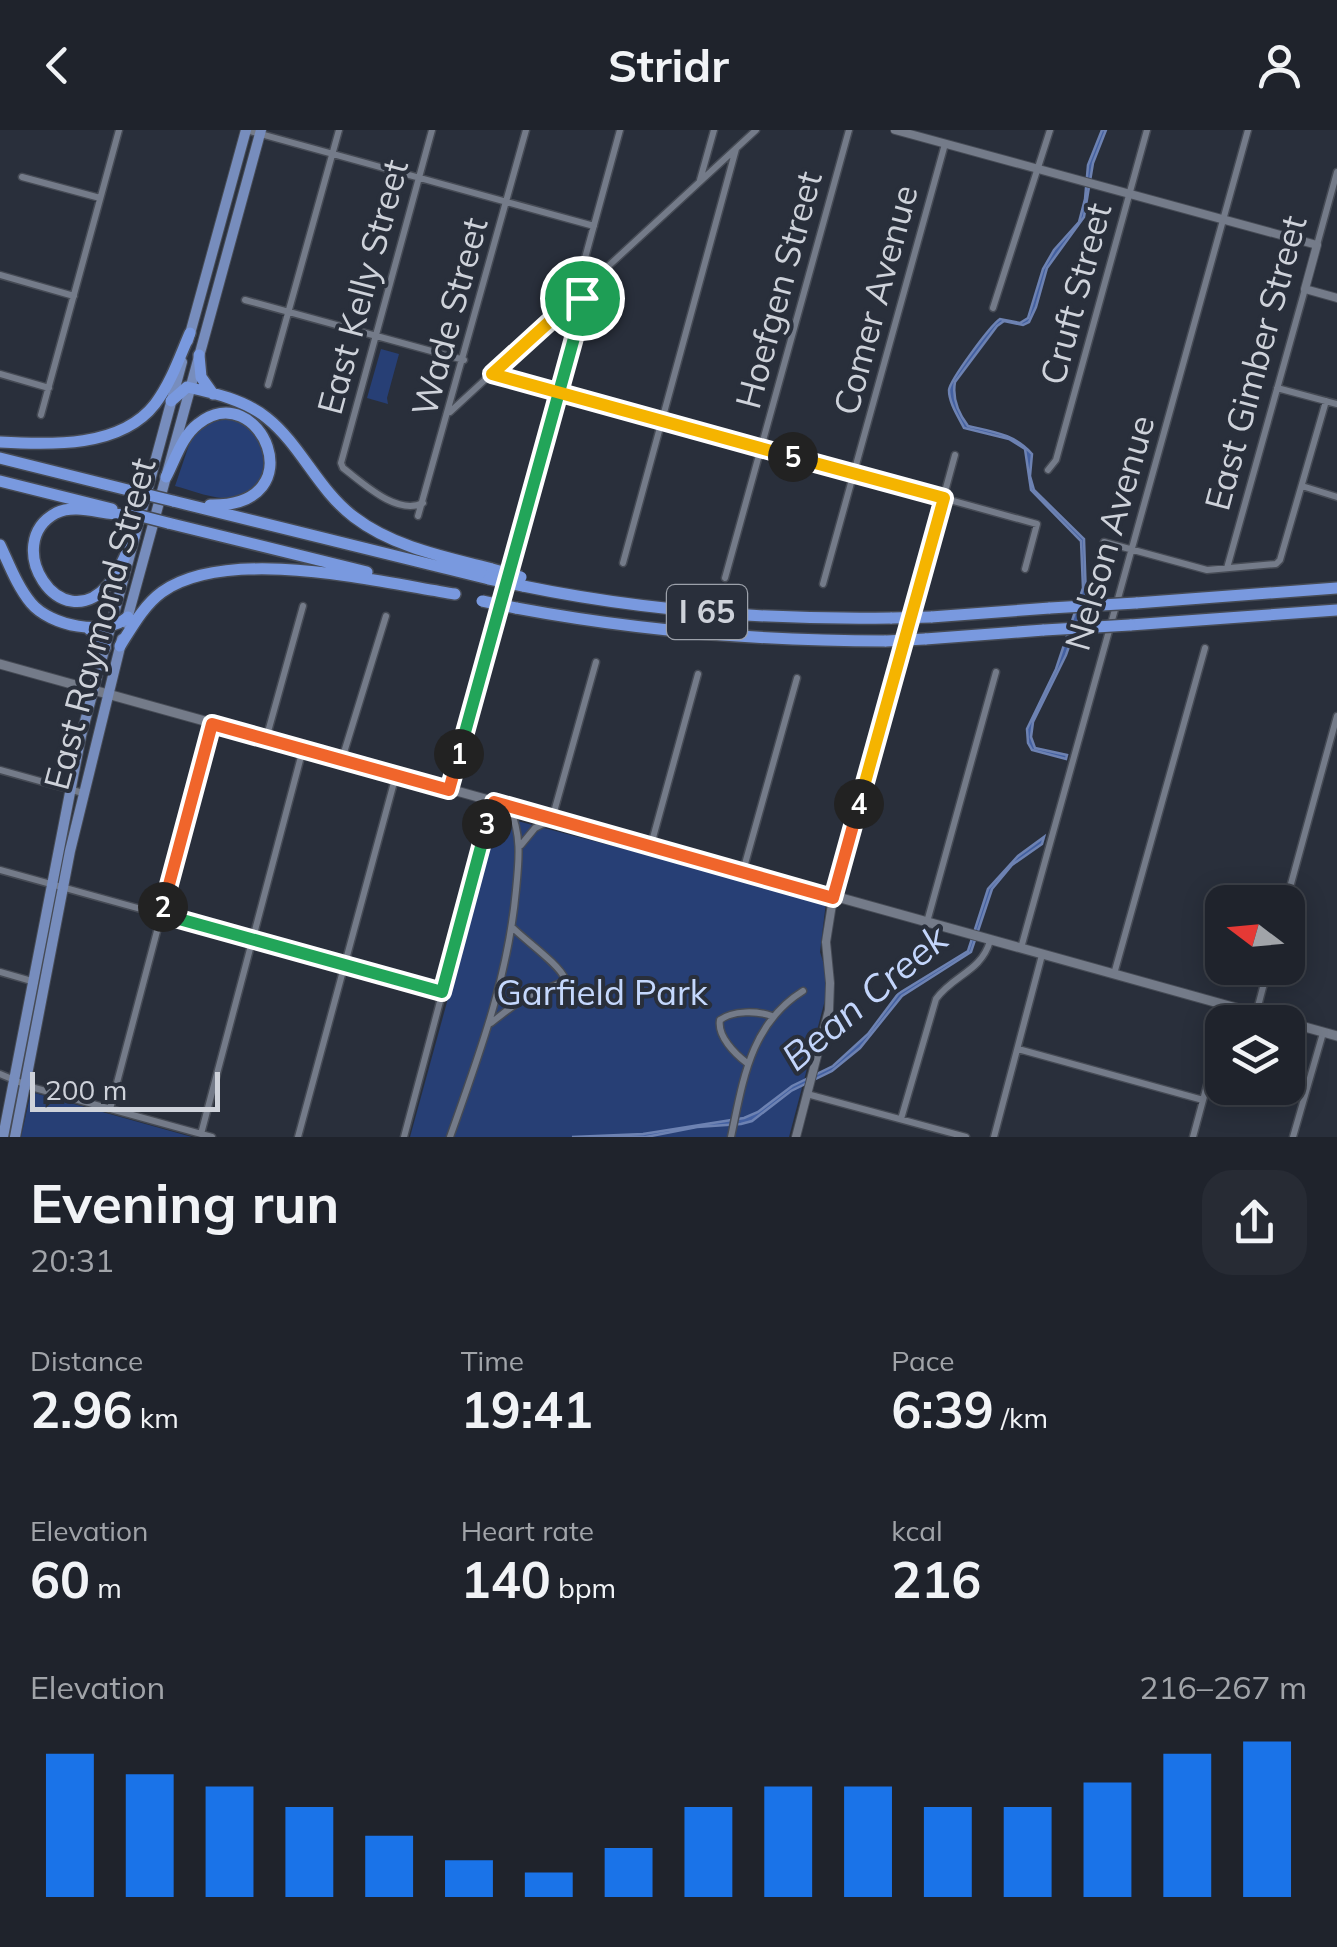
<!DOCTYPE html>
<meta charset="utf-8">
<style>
body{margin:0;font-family:Mulish,sans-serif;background:#272b34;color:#f1f3f6;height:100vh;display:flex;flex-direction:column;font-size:38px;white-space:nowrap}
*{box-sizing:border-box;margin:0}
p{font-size:32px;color:#a1a4a9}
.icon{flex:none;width:55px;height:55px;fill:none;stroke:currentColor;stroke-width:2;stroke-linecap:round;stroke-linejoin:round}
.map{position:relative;height:1007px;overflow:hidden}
.drawer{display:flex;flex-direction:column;background:#1f232c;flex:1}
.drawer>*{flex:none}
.needle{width:65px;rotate:286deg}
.tools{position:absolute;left:1205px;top:755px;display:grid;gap:20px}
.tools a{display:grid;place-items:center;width:100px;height:100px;border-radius:20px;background:#1f232c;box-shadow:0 5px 25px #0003,0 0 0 2px #3c4048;font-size:50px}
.scale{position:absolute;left:30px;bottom:25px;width:190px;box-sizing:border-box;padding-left:10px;border:5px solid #ced2da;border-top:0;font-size:28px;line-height:35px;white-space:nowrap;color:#ced2da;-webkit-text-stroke:8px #292f3b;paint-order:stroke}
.pin{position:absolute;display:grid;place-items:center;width:85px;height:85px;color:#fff;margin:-42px;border:5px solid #fff;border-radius:50%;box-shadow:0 2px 10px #0007}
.km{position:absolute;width:50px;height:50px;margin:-25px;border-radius:50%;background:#222;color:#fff;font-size:28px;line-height:50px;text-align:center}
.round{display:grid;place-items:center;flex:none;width:105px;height:105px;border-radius:30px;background:#272b34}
.overview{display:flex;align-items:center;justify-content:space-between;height:170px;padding:0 30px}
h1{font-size:55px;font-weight:700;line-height:75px}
.metrics{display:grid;grid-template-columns:repeat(3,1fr);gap:15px;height:170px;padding:10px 30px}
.metrics div{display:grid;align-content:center}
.metrics b{font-size:50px;font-weight:700}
.metrics small{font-size:28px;font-weight:400}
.metrics p{font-size:28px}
.chart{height:280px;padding:20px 30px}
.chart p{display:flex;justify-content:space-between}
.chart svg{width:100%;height:180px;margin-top:10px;stroke:#1a73e8;stroke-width:6}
header{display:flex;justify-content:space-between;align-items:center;height:130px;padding:0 30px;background:#1f232c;font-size:45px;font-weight:700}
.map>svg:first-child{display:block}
</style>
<header><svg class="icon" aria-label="back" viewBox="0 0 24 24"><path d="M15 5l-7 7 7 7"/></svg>Stridr<svg class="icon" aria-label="person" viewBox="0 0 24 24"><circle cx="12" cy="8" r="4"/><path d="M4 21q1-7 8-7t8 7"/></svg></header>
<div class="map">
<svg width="1337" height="1007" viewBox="0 0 1337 1007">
<rect width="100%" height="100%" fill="#292f3b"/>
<path fill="#273f75" d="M381 219 399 224 387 268 388 274 367 268Z
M230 288 253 297C257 306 264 316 266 326 271 350 243 371 221 368 205 366 190 360 175 356L191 309 204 294Z
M498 686 826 772 820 822 827 844 825 870 789 1007H410Z
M31 962 192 1007H21Z"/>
<path fill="#4360a1" stroke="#6d82b2" stroke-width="2.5" d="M1102 0H1106L1093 33 1084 87 1047 138 1036 177 1029 192 1023 195 1004 191 997 196 955 252C952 268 959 284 968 296 994 302 1014 304 1032 324L1030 346 1034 360 1084 409 1086 468 1066 525 1033 592 1031 607 1035 618 1067 625 1066 629 1032 620 1028 613 1027 599 1056 539 1083 458 1081 411 1031 360 1025 319 1009 309 964 298C958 286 949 273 949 260 950 250 990 196 1000 189L1020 193 1028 188 1043 139 1054 120 1079 92 1085 69 1088 35Z
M1044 707 1042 714 1012 735 992 759 971 822 902 866 860 918 832 941 791 961 752 991 741 994 697 997 646 1007H572L643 1004 744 988 758 982 792 956 833 936 868 904 898 864 968 821 988 759 1018 726Z"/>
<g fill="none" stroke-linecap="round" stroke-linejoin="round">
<g stroke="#464b55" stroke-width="9">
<path id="minor" d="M246 0 594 96
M22 47 100 68
M700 50 714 0
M1317 115 1337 42
M0 145 74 166
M245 170 464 230
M993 178 1050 0
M0 244 49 258
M492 244 1037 394 1025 439
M268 255 339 0
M1277 258 1337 274
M450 282 756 0
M41 285 119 0
M1048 340 1056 330 1147 0
M1302 356 1337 367
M423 373C397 386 363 353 343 338L341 333 432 0
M418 386 526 0
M1104 412 1207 440 1276 434 1280 430 1326 271
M623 433 736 19
M1227 438 1305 159
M725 448 849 0
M823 454 945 14
M266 609 303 476
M342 629 386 486
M0 640 83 663
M449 660 582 179 579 150 620 0
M521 715 535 698 552 689 596 532
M651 715 698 544
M0 740 441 862
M743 741 797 548
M834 767 955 325
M1286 772 1337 586
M927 792 996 542
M1021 818 1248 0
M0 842 35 852
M1114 844 1205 518
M1256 884 1268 838
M1224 892 1229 876
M491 893C505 882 518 871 534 863 545 857 557 858 565 849 560 835 526 811 513 798
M1018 919 1203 970
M747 933C735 924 717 906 720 890 733 880 758 881 772 886
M0 944 31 957 212 1007
M807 964 966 1007
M110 979 212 593
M901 989 936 869C953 845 981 842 990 811
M201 1004 303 619
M298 1007 396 645
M404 1007 493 672
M450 1007C479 925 508 848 516 760 519 730 522 704 509 677
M731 1007C743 951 750 894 803 861
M994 1007 1042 825
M1193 1007 1222 900
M1293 1007 1323 903"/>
</g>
<g stroke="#464b55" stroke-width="10">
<path id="tertiary" d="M895 0 1317 115 1305 159 1337 168
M796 1007 829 880 830 853 826 812 833 768"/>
</g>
<g stroke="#464b55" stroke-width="11">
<path id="secondary" d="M0 534 1337 906"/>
</g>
<g stroke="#464b55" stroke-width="12">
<path id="primary" d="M188 211 246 0
M126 493 261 0
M3 1007 81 606 182 232
M15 1007 70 721 122 509"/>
</g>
<g stroke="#464b55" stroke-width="14">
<path id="motorway" d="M199 225 201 247 213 264
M171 271 187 257C214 263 245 270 267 288 301 315 318 360 354 387 393 417 445 427 492 439
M0 312C50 315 121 318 155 274 171 253 180 226 190 203
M0 328 132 361
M166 347C175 330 182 306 198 294 259 245 318 377 210 375
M0 351 112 379
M173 371 489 449
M133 384C108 388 79 372 56 383 0 413 60 510 108 455 120 442 126 422 134 407
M168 393 367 442
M0 415C9 434 17 456 31 473 50 496 105 507 128 487
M523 456C644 481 768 490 892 488
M1136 473 1337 458
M516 478C639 501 762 511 886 511
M931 487 1050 478
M1130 495 1337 480
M89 499 99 507 105 518
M925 509 1044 500
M120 516C132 497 144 475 162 462 229 415 379 452 455 464"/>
</g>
<use href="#minor" stroke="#747b89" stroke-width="6"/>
<use href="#tertiary" stroke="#747b89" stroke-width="8"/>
<use href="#secondary" stroke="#747b89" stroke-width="9"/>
<use href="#primary" stroke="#778dbd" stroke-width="10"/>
<use href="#motorway" stroke="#7999df" stroke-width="11"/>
<g stroke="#464b55" stroke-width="14" stroke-linecap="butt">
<path id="motorway-bridge" d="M132 361 173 371
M133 384 168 393
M492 439 521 447
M489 449 523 456
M482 471 516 478
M1050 478 1136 473
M892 488 931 487
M1044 500 1130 495
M886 511 925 509"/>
</g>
<use href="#motorway-bridge" stroke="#7999df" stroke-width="11"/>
</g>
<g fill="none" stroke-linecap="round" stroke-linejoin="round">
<g stroke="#fff" stroke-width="20">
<path id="split-1" d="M459 624 582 179V168"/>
</g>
<g stroke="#fff" stroke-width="20">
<path id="split-2" d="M163 777 212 594 449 660 459 624"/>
</g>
<g stroke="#fff" stroke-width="20">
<path id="split-3" d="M163 777 161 784 442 862 487 694"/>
</g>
<g stroke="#fff" stroke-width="20">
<path id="split-4" d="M487 694 494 672 833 768 859 674"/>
</g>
<g stroke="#fff" stroke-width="20">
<path id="split-5" d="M793 327 944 368 859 674"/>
</g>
<g stroke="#fff" stroke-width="20">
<path id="split-6" d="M582 168 581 163 492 244 793 327"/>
</g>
<use href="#split-1" stroke="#22a559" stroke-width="12"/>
<use href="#split-2" stroke="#f0652b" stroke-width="12"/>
<use href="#split-3" stroke="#22a559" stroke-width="12"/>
<use href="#split-4" stroke="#f0652b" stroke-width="12"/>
<use href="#split-5" stroke="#f5b400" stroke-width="12"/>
<use href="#split-6" stroke="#f5b400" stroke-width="12"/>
</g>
<g text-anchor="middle" stroke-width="8" stroke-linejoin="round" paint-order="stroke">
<rect fill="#292f3b" stroke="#9ca1aa" stroke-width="2.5" x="667" y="455" width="80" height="54" rx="8"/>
<g font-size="32" font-weight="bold" fill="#ced2da">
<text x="707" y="493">I 65</text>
</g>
<g font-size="35" fill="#ced2da" stroke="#292f3b">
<text transform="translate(363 157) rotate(-75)" y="12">East Kelly Street</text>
<text transform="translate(779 160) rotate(-75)" y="12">Hoefgen Street</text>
<text transform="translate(1076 164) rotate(-75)" y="12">Cruft Street</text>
<text transform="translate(876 170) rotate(-75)" y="12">Comer Avenue</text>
<text transform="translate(450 187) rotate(-75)" y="12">Wade Street</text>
<text transform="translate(1256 233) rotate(-75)" y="12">East Gimber Street</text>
<text transform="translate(1110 403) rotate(-74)" y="12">Nelson Avenue</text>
<text transform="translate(100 494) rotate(-75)" y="12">East Raymond Street</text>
</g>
<g font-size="35" fill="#c5d8fd" stroke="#292f3b">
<text x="602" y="875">Garfield Park</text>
</g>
<g font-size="38" font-style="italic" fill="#c3d5fb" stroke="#292f3b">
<text transform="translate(865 868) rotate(-40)" y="13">Bean Creek</text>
</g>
</g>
</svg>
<div class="tools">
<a><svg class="needle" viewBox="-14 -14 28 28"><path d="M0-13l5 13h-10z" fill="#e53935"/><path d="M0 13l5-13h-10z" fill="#a1a4a9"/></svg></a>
<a><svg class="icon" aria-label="layers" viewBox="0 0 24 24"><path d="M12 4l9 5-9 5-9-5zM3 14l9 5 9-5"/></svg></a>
</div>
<div class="scale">200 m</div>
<div class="pin" style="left:582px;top:168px;background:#1e9e55"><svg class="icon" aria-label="arrive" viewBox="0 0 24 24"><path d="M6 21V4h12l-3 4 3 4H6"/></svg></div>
<b class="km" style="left:459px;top:624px">1</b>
<b class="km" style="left:163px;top:777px">2</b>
<b class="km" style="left:487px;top:694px">3</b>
<b class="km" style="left:859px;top:674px">4</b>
<b class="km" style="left:793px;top:327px">5</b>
</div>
<section class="drawer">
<div class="overview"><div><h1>Evening run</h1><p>20:31</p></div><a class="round"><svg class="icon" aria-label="share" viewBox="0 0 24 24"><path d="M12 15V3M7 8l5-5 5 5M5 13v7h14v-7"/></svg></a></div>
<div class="metrics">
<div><p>Distance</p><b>2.96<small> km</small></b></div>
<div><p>Time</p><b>19:41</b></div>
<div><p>Pace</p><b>6:39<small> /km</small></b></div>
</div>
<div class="metrics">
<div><p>Elevation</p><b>60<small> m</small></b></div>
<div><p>Heart rate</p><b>140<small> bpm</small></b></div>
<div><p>kcal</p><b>216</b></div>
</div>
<div class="chart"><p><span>Elevation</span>216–267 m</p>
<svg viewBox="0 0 160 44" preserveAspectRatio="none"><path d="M5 44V9M15 44V14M25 44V17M35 44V22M45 44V29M55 44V35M65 44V38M75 44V32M85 44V22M95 44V17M105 44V17M115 44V22M125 44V22M135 44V16M145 44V9M155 44V6"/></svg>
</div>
</section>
